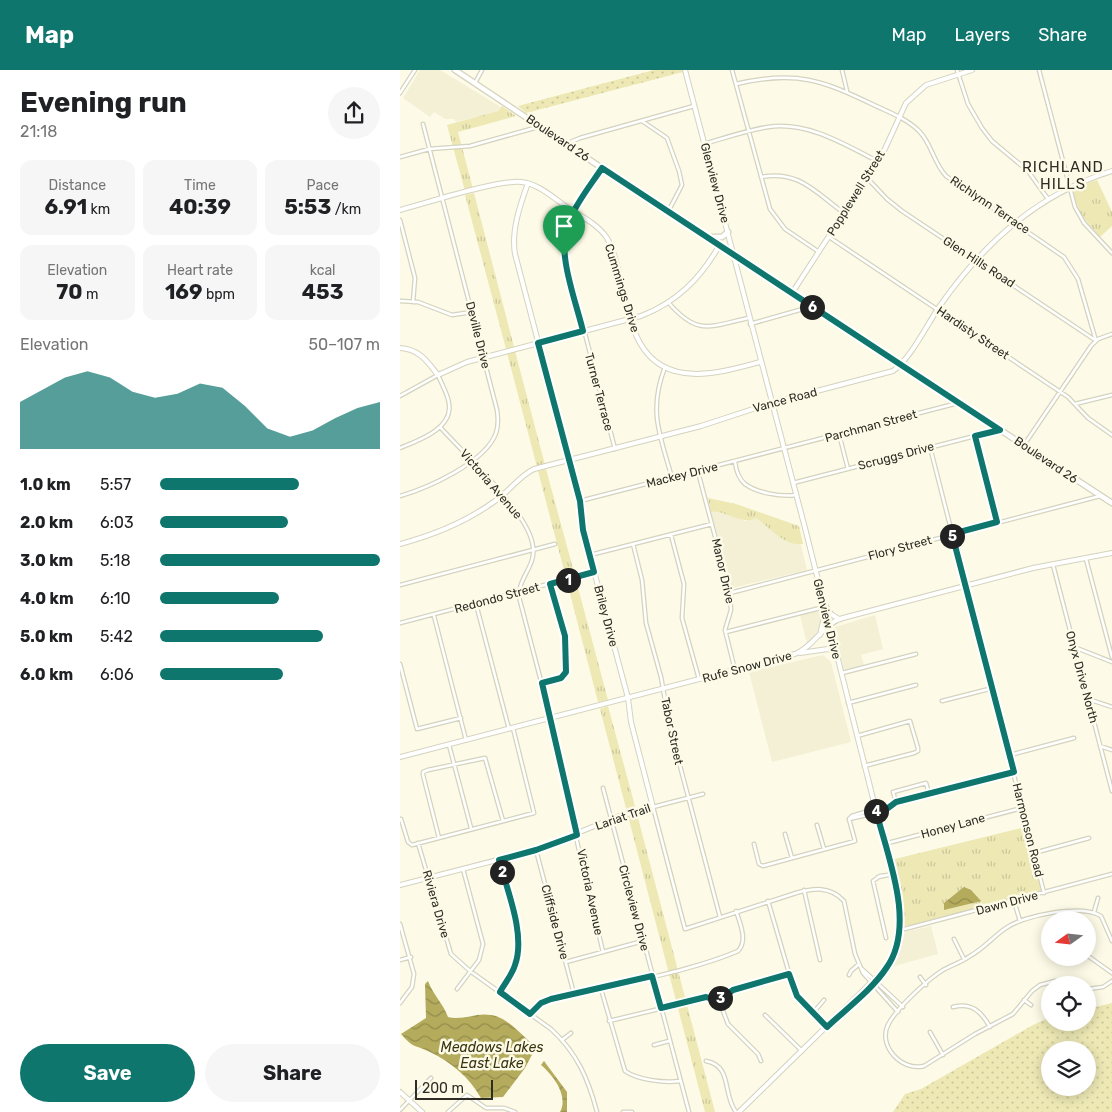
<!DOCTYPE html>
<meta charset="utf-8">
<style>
body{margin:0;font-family:Rubik,sans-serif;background:#f6f6f6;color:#202124;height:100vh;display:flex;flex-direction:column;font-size:19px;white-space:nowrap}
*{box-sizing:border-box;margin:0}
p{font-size:16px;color:#757577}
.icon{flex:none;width:28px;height:28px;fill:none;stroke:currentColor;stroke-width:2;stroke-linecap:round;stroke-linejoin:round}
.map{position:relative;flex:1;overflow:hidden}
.drawer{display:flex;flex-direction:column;background:#fff;width:400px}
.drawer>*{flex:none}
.needle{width:32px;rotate:255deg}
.controls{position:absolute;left:641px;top:841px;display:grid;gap:10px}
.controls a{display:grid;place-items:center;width:55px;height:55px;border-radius:50%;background:#fff;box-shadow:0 2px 12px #0003;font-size:25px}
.scale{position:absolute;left:15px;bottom:12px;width:78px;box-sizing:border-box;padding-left:5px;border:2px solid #2d2d25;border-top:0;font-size:14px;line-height:18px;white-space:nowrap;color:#2d2d25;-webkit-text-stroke:4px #fdfbe7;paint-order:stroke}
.pin{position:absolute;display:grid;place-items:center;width:42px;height:42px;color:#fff;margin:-51px -21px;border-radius:50% 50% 50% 0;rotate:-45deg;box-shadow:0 0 5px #0007}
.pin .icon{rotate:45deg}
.km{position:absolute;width:25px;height:25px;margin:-12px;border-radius:50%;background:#222;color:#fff;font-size:14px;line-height:25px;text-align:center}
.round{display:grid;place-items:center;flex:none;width:52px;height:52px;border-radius:26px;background:#f6f6f6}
.headline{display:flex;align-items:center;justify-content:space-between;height:85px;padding:0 20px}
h1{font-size:28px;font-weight:700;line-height:38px}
.stats{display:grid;grid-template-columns:repeat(3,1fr);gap:8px;height:85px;padding:5px 20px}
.stats div{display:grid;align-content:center;border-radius:12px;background:#f6f6f6;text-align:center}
.stats b{font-size:21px;font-weight:700}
.stats small{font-size:14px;font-weight:400}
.stats p{font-size:14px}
.chart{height:140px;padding:10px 20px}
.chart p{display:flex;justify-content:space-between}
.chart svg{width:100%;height:90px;margin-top:5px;fill:#0f766e;opacity:.7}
.button{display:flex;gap:10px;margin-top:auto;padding:10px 20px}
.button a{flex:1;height:58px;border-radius:30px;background:#0f766e;color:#fff;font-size:20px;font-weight:700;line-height:58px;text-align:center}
.button a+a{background:#f6f6f6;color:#202124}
ul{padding:0 20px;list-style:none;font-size:16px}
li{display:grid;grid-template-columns:80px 60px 1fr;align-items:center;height:38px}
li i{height:12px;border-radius:6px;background:#0f766e}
header{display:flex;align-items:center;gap:30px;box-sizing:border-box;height:70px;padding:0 25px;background:#0f766e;color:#fff}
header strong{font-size:24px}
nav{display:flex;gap:28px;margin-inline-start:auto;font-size:18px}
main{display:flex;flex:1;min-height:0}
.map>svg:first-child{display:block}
</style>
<header>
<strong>Map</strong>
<nav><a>Map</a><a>Layers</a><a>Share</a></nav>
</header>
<main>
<section class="drawer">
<div class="headline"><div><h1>Evening run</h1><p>21:18</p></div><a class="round"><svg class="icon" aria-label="share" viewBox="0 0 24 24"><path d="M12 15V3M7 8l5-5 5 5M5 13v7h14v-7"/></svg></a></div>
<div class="stats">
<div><p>Distance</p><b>6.91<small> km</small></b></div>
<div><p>Time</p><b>40:39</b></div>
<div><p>Pace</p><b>5:53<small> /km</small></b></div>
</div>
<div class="stats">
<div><p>Elevation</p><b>70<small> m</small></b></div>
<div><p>Heart rate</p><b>169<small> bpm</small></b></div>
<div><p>kcal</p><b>453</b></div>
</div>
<div class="chart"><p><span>Elevation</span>50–107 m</p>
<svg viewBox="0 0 160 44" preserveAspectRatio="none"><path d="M0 44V21L10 15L20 9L30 6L40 9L50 16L60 19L70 17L80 12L90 14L100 23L110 34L120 38L130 35L140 29L150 24L160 21V44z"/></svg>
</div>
<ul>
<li><b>1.0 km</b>5:57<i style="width:63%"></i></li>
<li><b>2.0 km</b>6:03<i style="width:58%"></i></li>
<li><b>3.0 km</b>5:18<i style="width:100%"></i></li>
<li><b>4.0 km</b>6:10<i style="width:54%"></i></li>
<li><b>5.0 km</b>5:42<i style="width:74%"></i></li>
<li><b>6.0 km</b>6:06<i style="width:56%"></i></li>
</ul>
<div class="button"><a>Save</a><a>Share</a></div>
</section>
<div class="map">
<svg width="712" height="1042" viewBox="0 0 712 1042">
<defs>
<pattern id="grass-dots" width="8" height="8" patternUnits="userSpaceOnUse" patternTransform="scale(1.25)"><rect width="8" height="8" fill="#ede8b4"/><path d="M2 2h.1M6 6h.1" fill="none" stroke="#ccc79b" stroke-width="1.8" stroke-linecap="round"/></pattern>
<pattern id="park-tufts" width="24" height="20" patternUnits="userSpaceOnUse" patternTransform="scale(1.25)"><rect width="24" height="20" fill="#ede8b4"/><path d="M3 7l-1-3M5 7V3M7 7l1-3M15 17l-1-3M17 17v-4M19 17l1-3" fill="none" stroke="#ccc79b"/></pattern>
<pattern id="water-waves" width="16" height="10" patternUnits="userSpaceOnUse" patternTransform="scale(1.25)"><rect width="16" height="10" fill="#b4ab5c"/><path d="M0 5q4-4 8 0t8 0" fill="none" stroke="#938c4c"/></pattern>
</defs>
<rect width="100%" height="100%" fill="#fdfbe7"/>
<path fill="#f3f0d5" d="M20 0H40L101 37 98 41 56 52 54 49H45L34 42 30 47 3 28Z
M311 442H323L345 451 356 448 395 474 401 475 407 500 332 518Z
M421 540 419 560 407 574 400 545Z
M475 545 483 579 461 585 464 595 444 600 434 562 435 557Z
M423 585 431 592 451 672 372 692 349 602Z
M531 856 538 884 491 897 498 887 505 862Z"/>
<path fill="url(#grass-dots)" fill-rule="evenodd" d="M254 0H282L283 2 126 43 118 36Z
M712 933V1042H493L505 1024 521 1019 633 955 650 947V952H688V939ZM650 980H688V1018H650Z"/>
<path fill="url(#park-tufts)" d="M102 36 116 46 58 62 73 119 65 121 47 55 98 41Z
M697 110 712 142V156L700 167 681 145 671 119Z
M74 123 114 277 106 279 65 125Z
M115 281 145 395 137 397 107 283Z
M146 399 175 506 166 508 138 401Z
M308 428 336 434 399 456 403 474C385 477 370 457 356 448 341 456 327 440 311 442Z
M176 510 208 630 198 632 167 512Z
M208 636 236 740 227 742 200 639Z
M237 744 315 1042H305L228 746Z
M625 757 642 822 527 854 503 856V839L491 790Z"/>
<path fill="url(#water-waves)" d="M564 817 571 820 581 831 544 840V833Z
M28 911C33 925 43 933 48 947 62 951 76 942 91 945 108 947 123 967 136 977L125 998 103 1027 81 1028C69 1007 51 992 30 982 14 974 14 979 1 964L26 948 25 914Z
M144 991 167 1022V1042H160C169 1026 153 1005 141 995Z"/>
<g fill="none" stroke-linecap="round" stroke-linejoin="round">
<g stroke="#d4d3bf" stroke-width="5">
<path id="street" d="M332 0 370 139 385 159 419 182
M442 0 447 21
M557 0 568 34 582 58 592 71 628 101 648 129
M639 0 675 137 684 153 712 183
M75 13 82 0
M336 14C397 0 422 10 476 36 491 43 507 49 519 61 532 74 533 92 546 106L664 187 678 209 696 271
M0 23 15 0
M242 51 267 68 279 101 282 115 268 142
M166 74 180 68 294 36
M304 74C325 68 347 60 368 57 407 51 444 74 477 91
M0 87 29 79 70 76 138 57
M202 98 168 152 163 179 215 379
M361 107C399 100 415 122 444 143
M467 108 487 129 502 141 695 270
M0 150 15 208 13 232
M429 167 668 327 688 348 712 365
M0 231 18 232 52 245 72 242
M268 232C297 266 309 257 348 248
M350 254 410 237
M265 297C248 341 260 365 272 408
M0 326 38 305C42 315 48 324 49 334 53 359 17 371 0 378
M675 334 712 325
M40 357C64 384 130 443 133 477 136 496 118 508 119 527L153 657 155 678 203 882
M439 364 448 399
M575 367 597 452
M624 375 691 276 698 269 712 264
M530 377 644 823
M335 392C336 400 338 408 345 414 357 423 381 427 396 425
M298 402 330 523 331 540 325 560 335 600
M393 413 598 360
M0 426C28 418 86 392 96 363 99 355 98 347 97 340L23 54
M180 431 558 333
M271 465 284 514 282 548 299 609
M233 474 242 510 246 553 261 607 270 658 320 847
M190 485 312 454
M686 489 712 587
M653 495 712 721
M0 515 155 474
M330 523 700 426
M76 534 109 659
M34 546 66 670
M0 553 194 502
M326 562 424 537
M674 577 712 592
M0 594 17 659 61 648
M442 603 516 584
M142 613 161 608 166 602 165 566 150 514
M688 629 712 637
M542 631 593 618
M448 633 516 615
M457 666 510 651 518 678V681L514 683 464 696
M49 675 71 758
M700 676 712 680
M610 685 674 668
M203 718 289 1042
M303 724 253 737 285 859 396 823C414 818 430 816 444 831L455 884 463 903 498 942
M496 732 493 722 526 713 529 723
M476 741 488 738 496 732 613 702
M1 749 8 772 12 775 134 743 113 658
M449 749 452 746 475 739
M449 749 476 743
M417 755 424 779
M385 764 392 788
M39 768 23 705V702L28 700 85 688 103 751
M18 773 51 884 70 901 151 959C177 983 188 1008 197 1042
M354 774 359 794 363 796 455 771 449 749
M484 774 622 738
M136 780 174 924
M634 783 689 768
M99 790 119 869 116 894 100 922
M478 807 488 805
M404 820 420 890
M368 831 394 920 399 928 426 956
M614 831 620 851
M694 842 698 828
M0 854 14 904 12 917 0 933
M501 860 712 804
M486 868 473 811 480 806 489 805
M554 869 564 889
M688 886 712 903
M0 890 11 887
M166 892 243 871
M462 899 503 937
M449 905 451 901 459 894
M520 907 526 915
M671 915 655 911 640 915 632 921 613 944 575 964 524 996C502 1002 476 975 489 953 498 937 527 910 543 900 552 895 562 892 570 886 583 879 594 866 606 858 624 845 682 834 701 846L712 871
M57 919 79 890 83 874 63 799
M201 919 225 1001C238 1010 264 1013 280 1011
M688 919 703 917 712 911
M624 930 631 935
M318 931 333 920 389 904
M553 937C571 932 581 941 590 957
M413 943 424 930
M130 944C151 923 173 926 201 919 243 909 299 898 338 881 348 871 340 853 336 841
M365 945 402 981
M209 951 309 927 320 933 328 954 358 984 361 991
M530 962 543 985
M162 970 171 963
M254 975 269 971
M306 991C333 996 322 1024 336 1042
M0 1040 31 1008
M48 1042 67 1025 86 1038H104L115 1042
M223 1042H232"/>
</g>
<g stroke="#d4d3bf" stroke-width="6">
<path id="secondary" d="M285 0 405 458 492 804C500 841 507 863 486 898L339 1042
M0 140C27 133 99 109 122 112 138 114 153 127 165 136 179 145 198 154 207 168 216 184 219 205 223 223 228 240 231 258 240 273 266 319 320 303 360 292
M392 223 483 83 506 33 526 15 572 0
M0 278C19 279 27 291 38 305L67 292 241 246C277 232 300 209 319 176
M0 474C34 465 66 452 95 431 109 422 119 406 134 399L301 356 371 333 493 301C511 288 527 255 539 237 583 174 637 124 712 101
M425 535 431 544 439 549
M420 565 425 543
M400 583 428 579 435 582
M0 687 395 584C415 576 423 553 443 548L633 498 712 483
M0 815 136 780 219 746 253 737 231 652 228 628 183 460 180 431 115 184C111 161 120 135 128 113
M0 1022 22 1042"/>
</g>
<g stroke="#d4d3bf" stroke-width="7">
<path id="primary" d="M55 0 319 176 712 433
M309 167H322L328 162"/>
</g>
<use href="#street" stroke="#fff" stroke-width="2.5"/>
<use href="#secondary" stroke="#fff" stroke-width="4"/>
<use href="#primary" stroke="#fff" stroke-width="4.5"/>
</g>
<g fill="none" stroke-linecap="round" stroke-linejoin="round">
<g stroke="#fff" stroke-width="10">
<path id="route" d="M202 98 600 360 575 366 597 452 552 464 614 702 496 732 488 738 476 741C488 787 516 855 487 897 472 920 446 939 427 957L397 926 389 904 333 920 318 931 306 927 261 938 252 906 151 929 141 933 130 944 100 922C105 913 112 905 115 895 126 865 107 820 99 790L136 780 177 765 142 613 161 608 166 602 165 566 150 514 194 502 183 460 180 431 138 273 183 261C176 231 156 182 168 153 176 133 190 116 202 98Z"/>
</g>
<use href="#route" stroke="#0f766e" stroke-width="6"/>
</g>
<g text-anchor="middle" stroke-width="5" stroke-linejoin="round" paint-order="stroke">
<g font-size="12" fill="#2d2d25" stroke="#fdfbe7">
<text transform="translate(158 68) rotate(34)" y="4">Boulevard 26</text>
<text transform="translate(315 113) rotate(75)" y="4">Glenview Drive</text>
<text transform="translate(456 123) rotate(-58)" y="4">Popplewell Street</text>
<text transform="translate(590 135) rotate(34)" y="4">Richlynn Terrace</text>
<text transform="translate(579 192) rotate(33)" y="4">Glen Hills Road</text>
<text transform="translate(222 218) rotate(73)" y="4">Cummings Drive</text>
<text transform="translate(573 263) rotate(34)" y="4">Hardisty Street</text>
<text transform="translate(78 265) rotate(76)" y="4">Deville Drive</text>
<text transform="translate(199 322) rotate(75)" y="4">Turner Terrace</text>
<text transform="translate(385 330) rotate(-15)" y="4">Vance Road</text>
<text transform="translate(471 356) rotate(-15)" y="4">Parchman Street</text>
<text transform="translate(496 386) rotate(-15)" y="4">Scruggs Drive</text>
<text transform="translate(646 390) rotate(34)" y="4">Boulevard 26</text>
<text transform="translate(282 405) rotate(-14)" y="4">Mackey Drive</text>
<text transform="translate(91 414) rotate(49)" y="4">Victoria Avenue</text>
<text transform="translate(500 478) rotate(-15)" y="4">Flory Street</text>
<text transform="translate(323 501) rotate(77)" y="4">Manor Drive</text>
<text transform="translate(97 528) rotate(-15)" y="4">Redondo Street</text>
<text transform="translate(206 546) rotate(75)" y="4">Briley Drive</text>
<text transform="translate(427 549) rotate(76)" y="4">Glenview Drive</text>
<text transform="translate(347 597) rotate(-15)" y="4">Rufe Snow Drive</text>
<text transform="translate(682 607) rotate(75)" y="4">Onyx Drive North</text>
<text transform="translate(272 661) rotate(78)" y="4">Tabor Street</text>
<text transform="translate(223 747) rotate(-19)" y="4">Lariat Trail</text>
<text transform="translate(553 756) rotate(-15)" y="4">Honey Lane</text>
<text transform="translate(628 760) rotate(76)" y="4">Harmonson Road</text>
<text transform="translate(190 822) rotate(78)" y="4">Victoria Avenue</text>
<text transform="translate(607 833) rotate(-15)" y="4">Dawn Drive</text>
<text transform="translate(36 834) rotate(74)" y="4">Riviera Drive</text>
<text transform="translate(234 838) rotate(75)" y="4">Circleview Drive</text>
<text transform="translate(155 852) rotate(75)" y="4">Cliffside Drive</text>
</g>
<g font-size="14" font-style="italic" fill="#383411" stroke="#fdfbe7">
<text x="92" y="982">Meadows Lakes<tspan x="92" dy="16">East Lake</tspan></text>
</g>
<g font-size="15" letter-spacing="1" fill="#2d2d25" stroke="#fdfbe7">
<text x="663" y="102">RICHLAND<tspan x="663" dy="17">HILLS</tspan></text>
</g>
</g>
</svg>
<div class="controls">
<a><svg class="needle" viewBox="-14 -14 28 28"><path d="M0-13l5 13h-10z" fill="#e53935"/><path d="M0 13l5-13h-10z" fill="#757577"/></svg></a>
<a><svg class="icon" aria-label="locate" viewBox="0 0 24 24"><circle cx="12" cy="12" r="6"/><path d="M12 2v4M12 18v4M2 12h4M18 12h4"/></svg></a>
<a><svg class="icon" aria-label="layers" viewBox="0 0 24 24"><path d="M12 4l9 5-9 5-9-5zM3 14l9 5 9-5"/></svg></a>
</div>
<div class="scale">200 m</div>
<div class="pin" style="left:164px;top:186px;background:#1e9e55"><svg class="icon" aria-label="arrive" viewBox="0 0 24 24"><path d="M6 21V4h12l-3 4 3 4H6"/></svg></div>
<b class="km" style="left:168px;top:510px">1</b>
<b class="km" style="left:102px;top:802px">2</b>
<b class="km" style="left:320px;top:928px">3</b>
<b class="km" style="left:476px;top:741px">4</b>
<b class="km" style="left:552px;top:466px">5</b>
<b class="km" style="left:412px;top:237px">6</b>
</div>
</main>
